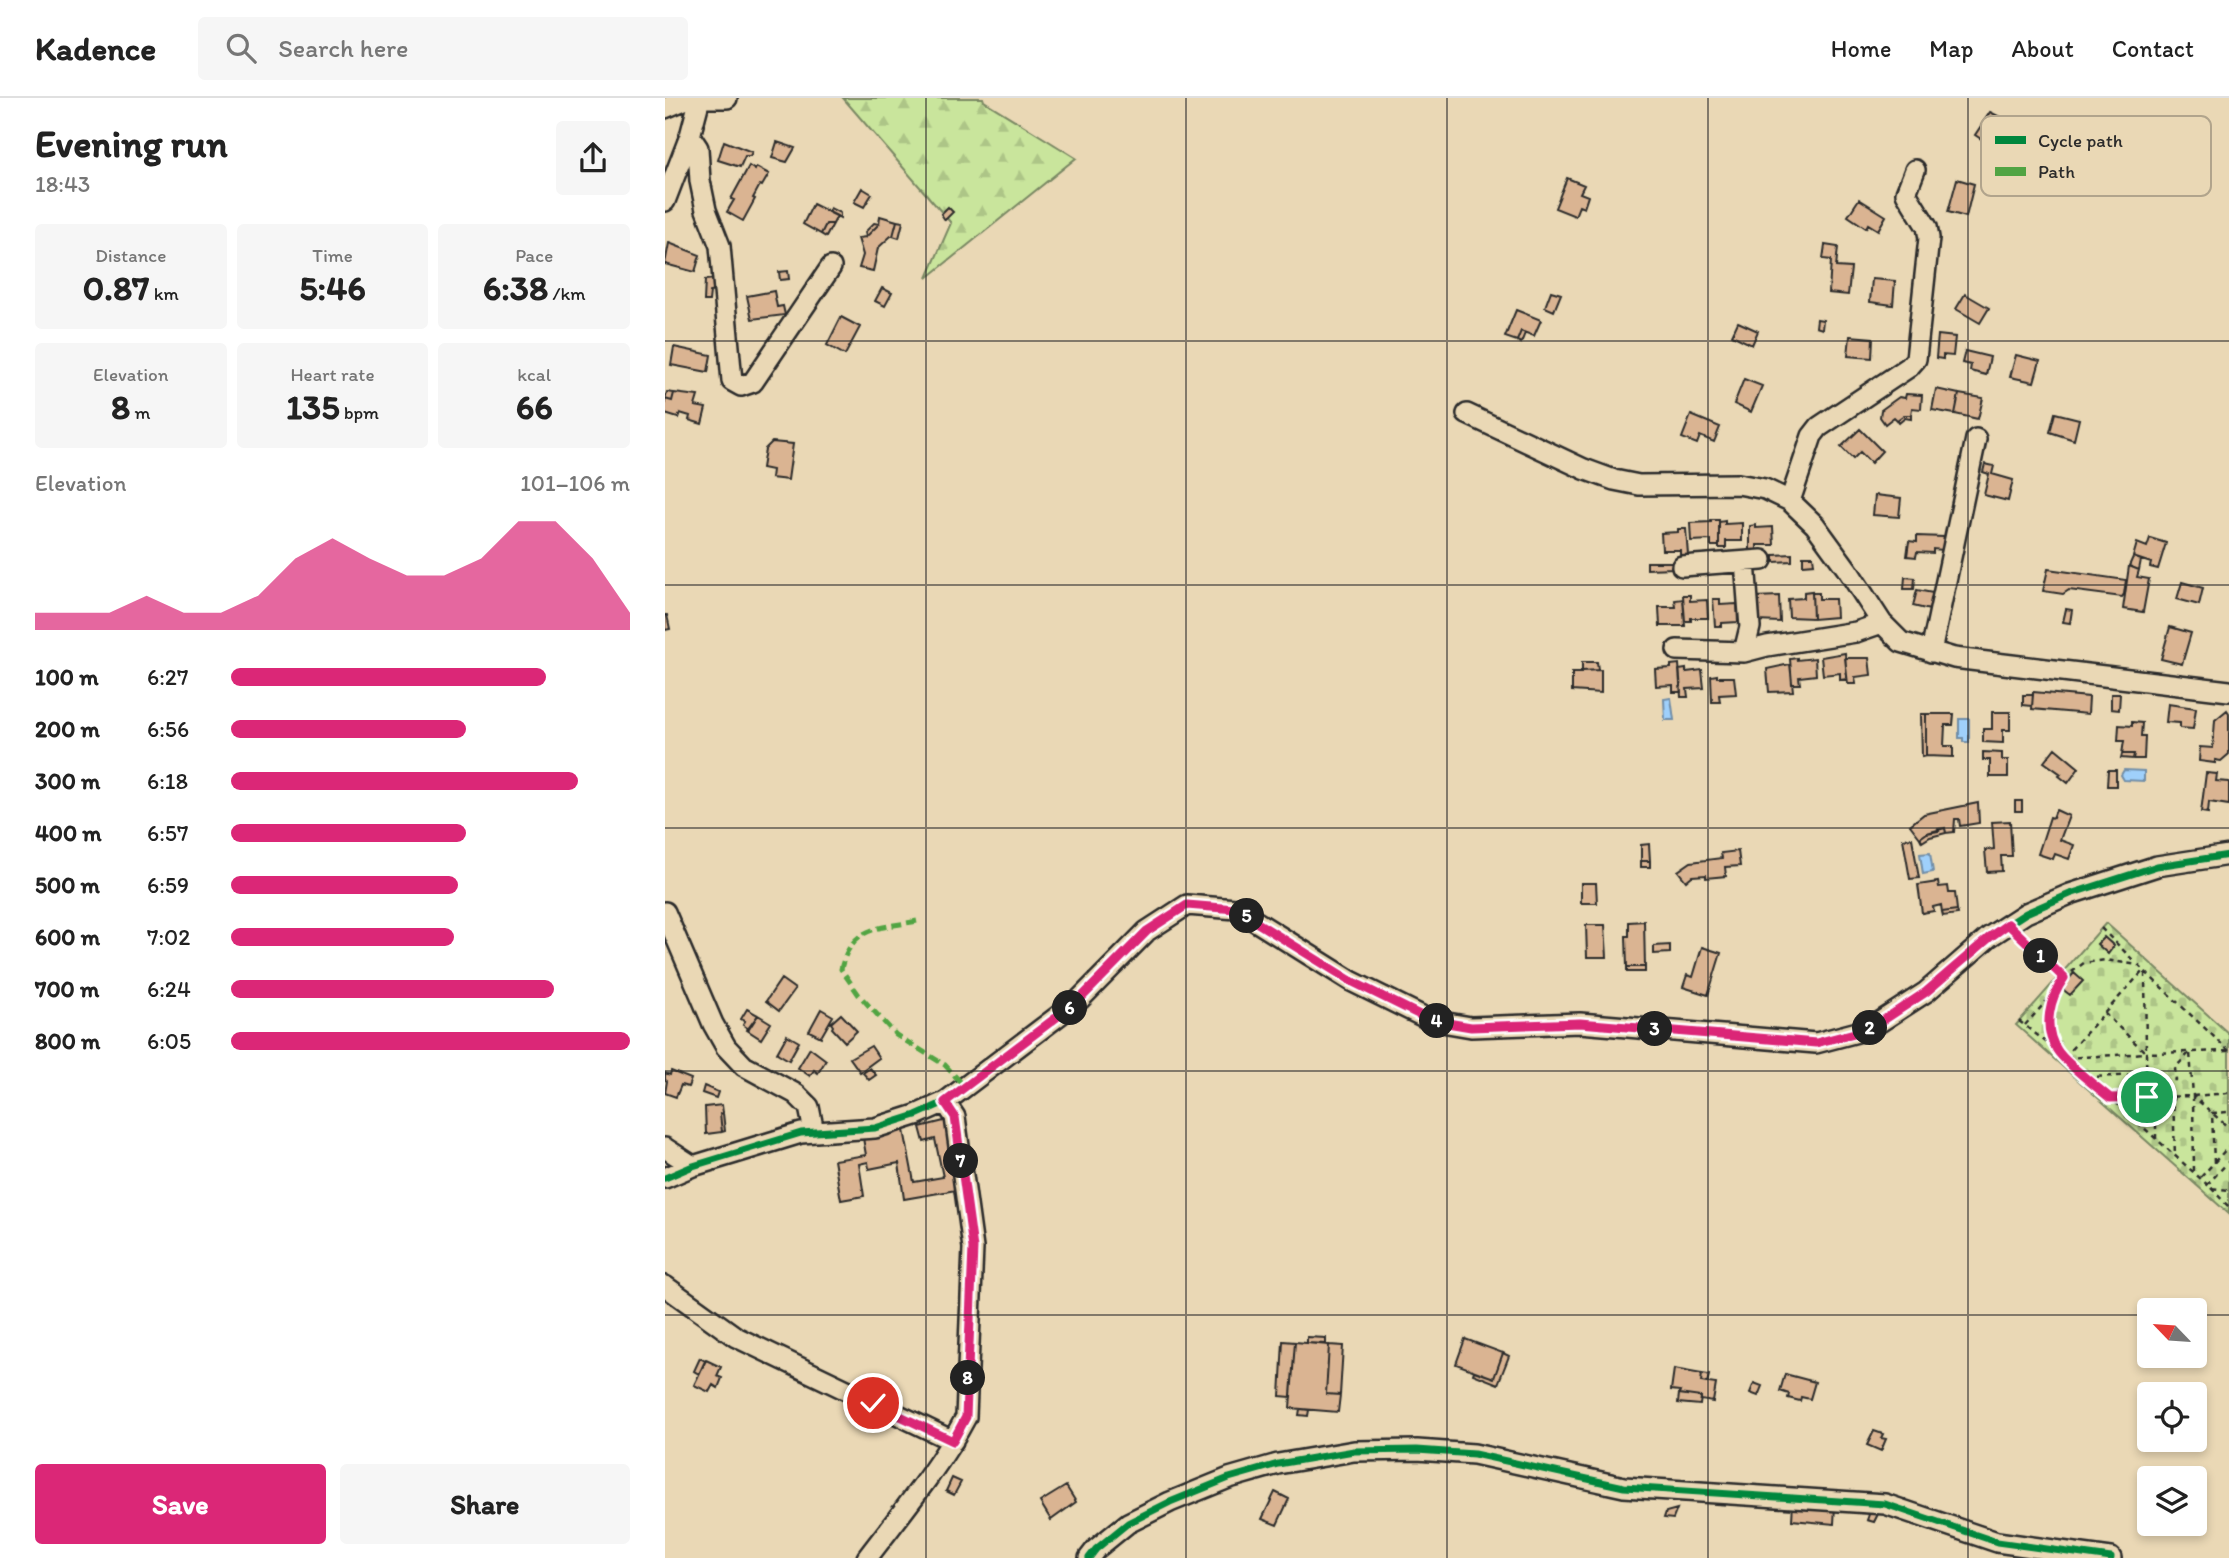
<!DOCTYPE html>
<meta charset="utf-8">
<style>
body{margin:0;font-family:Itim,sans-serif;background:#f6f6f6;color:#222;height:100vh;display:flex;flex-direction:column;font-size:26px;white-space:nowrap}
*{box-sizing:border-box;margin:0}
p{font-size:23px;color:#767676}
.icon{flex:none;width:38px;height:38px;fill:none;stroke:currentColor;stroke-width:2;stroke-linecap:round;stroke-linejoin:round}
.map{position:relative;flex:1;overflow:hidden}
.drawer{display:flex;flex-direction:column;background:#fff;width:665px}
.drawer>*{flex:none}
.needle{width:46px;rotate:295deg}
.controls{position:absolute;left:1472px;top:1200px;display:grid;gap:14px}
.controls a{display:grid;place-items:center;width:70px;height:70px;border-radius:7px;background:#fff;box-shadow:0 4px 10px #0003;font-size:35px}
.pin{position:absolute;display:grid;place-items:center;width:60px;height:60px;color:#fff;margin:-30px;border:4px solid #fff;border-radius:50%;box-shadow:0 2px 7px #0007}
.km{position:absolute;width:35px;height:35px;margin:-18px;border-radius:50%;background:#222;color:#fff;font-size:19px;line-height:35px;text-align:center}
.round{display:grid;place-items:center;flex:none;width:74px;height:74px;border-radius:7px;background:#f6f6f6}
.headline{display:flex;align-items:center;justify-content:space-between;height:119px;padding:0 35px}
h1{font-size:38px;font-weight:700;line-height:52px}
.metrics{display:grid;grid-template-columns:repeat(3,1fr);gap:10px;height:119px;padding:7px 35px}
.metrics div{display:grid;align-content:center;border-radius:7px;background:#f6f6f6;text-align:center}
.metrics b{font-size:35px;font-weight:700}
.metrics small{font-size:19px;font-weight:400}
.metrics p{font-size:19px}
.chart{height:196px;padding:14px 35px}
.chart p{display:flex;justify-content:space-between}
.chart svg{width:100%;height:126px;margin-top:7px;fill:#db2777;opacity:.7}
.action{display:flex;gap:14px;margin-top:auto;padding:14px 35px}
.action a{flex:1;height:80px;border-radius:7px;background:#db2777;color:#fff;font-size:28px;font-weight:700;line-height:80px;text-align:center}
.action a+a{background:#f6f6f6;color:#222}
ul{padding:0 35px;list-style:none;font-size:23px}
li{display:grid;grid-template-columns:112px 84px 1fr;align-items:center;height:52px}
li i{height:18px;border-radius:9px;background:#db2777}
header{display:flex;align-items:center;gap:42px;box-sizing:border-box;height:98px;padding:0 35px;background:#fff;border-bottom:2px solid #e0e0e0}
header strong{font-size:33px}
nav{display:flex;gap:38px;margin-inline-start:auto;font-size:24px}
.search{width:490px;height:63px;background:#f6f6f6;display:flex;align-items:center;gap:18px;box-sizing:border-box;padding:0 24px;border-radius:7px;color:#767676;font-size:26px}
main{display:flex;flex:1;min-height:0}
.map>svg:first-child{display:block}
</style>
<header>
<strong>Kadence</strong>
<div class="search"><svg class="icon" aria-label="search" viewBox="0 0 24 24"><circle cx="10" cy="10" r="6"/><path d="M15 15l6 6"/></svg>Search here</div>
<nav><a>Home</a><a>Map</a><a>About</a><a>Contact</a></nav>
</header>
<main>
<section class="drawer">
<div class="headline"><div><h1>Evening run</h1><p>18:43</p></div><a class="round"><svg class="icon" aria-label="share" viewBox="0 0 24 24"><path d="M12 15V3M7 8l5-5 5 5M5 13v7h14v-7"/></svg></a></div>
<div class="metrics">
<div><p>Distance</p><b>0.87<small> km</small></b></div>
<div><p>Time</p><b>5:46</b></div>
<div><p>Pace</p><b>6:38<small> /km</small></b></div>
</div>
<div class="metrics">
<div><p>Elevation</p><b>8<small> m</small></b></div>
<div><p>Heart rate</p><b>135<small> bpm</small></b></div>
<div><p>kcal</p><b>66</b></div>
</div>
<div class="chart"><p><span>Elevation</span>101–106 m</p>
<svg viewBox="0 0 160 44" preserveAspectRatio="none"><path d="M0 44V38L10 38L20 38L30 32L40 38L50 38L60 32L70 19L80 12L90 19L100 25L110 25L120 19L130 6L140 6L150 19L160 38V44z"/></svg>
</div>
<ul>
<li><b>100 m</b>6:27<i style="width:79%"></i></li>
<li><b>200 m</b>6:56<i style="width:59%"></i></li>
<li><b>300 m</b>6:18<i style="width:87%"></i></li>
<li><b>400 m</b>6:57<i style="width:59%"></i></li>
<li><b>500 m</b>6:59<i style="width:57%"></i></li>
<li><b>600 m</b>7:02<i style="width:56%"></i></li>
<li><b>700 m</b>6:24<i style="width:81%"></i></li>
<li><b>800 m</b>6:05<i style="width:100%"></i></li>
</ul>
<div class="action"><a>Save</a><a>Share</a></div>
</section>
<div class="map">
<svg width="1564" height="1460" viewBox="0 0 1564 1460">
<defs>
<pattern id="forest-firs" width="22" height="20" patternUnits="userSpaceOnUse" patternTransform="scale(1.75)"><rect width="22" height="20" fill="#c9e59c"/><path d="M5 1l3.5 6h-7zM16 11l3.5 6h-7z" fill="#adc587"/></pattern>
<pattern id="cemetery-stones" width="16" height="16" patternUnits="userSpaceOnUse" patternTransform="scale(1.75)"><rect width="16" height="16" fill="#c9e59c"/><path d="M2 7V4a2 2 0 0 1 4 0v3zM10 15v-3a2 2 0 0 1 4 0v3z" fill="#adc587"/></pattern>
</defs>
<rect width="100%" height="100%" fill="#ead8b5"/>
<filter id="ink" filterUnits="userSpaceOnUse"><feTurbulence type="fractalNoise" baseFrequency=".0143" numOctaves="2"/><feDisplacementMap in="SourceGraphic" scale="14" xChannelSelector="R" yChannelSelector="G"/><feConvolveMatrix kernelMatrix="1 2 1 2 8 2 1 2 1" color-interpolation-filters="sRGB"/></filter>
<g filter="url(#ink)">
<path fill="url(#forest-firs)" stroke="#7a8864" stroke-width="2" d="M178 0H318L319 3 411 60 262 180 286 125Z"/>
<path fill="url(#cemetery-stones)" stroke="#7a8864" stroke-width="2" d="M1441 825 1564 936V1116L1351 927Z"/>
<path fill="#9fd0fb" stroke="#718ea8" stroke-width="2" d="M1006 600 1009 622H1000L999 601Z
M1294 621H1304V644H1298V640H1294Z
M1459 672 1479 673V683L1459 682 1456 677Z
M1265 755 1268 774 1258 776 1255 756Z"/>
<path fill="#dab492" stroke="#2b2b2b" stroke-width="2" d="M1325 14 1347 25 1341 35 1345 37 1336 54 1310 37Z
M59 43 87 54 85 58H80L75 69 53 62Z
M112 44 130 50 122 64 107 60Z
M84 68 90 72 91 69 104 76 97 88 95 87 88 100 90 101 78 123 62 114 69 102 66 101Z
M902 80 919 87 915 95 923 98 919 110 914 108 910 118 890 110Z
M1292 81 1309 86 1301 119 1283 114Z
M197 90 207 96 199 109 189 104Z
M1194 101 1221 118 1213 132 1203 126 1201 130 1183 118Z
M148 106 172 118 168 126H161L156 136 138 126Z
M283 109 288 114 280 122 276 116Z
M165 110 175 115V120L163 114Z
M215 118 232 123 228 138H226L213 150 208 173 194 170 198 157 193 140 201 139 214 126Z
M232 123 238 124 234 140 228 138Z
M209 125 214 126 201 139 200 134Z
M161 126H168L161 139 156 136Z
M4 145 35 157 30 174 0 166Z
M1160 147 1173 149 1171 169 1186 170 1183 197 1164 195 1166 162 1158 161Z
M123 173 124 181 115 182 114 174Z
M50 181 51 193 45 194 44 203H39L40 182Z
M1207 181 1230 183 1228 207 1205 204Z
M217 190 227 195 220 208 210 203Z
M109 193 112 209 118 208 120 217 87 221 82 198Z
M886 193 896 196 889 213 880 209Z
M1300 196 1324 210 1315 225 1291 211Z
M851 212 876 222 869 238 856 233 852 243 840 239Z
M176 219 195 229 180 257 162 247Z
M1152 221 1158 222 1157 231 1151 229Z
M1073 224 1093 233 1087 247 1067 237Z
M856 233 860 235 856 245 852 243Z
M1273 237 1290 239 1288 258 1278 257V261L1271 260Z
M1185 238 1208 240 1207 260 1183 258Z
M9 249 46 257 43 274 6 267Z
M1300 253 1325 259 1321 277 1305 273 1306 267 1297 265Z
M1351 257 1375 263 1369 284 1345 279Z
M1079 281 1097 288 1086 314 1069 306Z
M1271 291 1294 296 1290 316 1267 312Z
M2 294 9 295 7 303 0 301Z
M9 295 33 298 30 308 41 310 37 326 24 322 25 318 15 315 13 320 0 316V301L7 303Z
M1241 296 1257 297 1256 311 1247 310 1246 317H1239L1232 322 1229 319 1220 326 1215 319 1216 312 1234 299 1240 300Z
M1294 296 1318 300 1313 321 1290 316Z
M1390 315 1414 321 1409 342 1385 334Z
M1026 317 1055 329 1049 344 1035 338 1032 346 1017 340Z
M1239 317H1246V321L1240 320 1234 325 1232 322Z
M1195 331 1217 353 1206 365 1195 354 1188 361 1176 349Z
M107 344 128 346 123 382 106 380 107 372 97 370 100 351Z
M1320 366 1329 368 1327 376 1348 382 1343 403 1319 397 1324 376 1318 374Z
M1210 397 1236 400 1234 419 1208 417Z
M1046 422H1054V448H1046V442L1026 443 1025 425 1046 424Z
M1060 423V426L1077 425V443H1061V450H1054V424Z
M1091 427V430L1108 429 1109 447H1092V454H1085V428Z
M1013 431H1021L1023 457 1015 458V452H997L996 435 1013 434Z
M1252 438 1279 439 1278 452 1268 451V455L1252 454 1251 459 1242 458 1244 443 1252 444Z
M1485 440 1501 445 1493 471 1485 469 1486 465 1468 459 1472 445 1482 449Z
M1127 456V463L1109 464V457Z
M1138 458H1148L1149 466 1138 467Z
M1468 459 1476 462 1474 472 1464 468Z
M982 464H1009V470L982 471Z
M1464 468 1474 472 1472 479 1484 481 1478 514 1458 511Z
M1383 471 1461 482 1459 496 1457 499 1404 492 1398 496 1378 493Z
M1240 479 1250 480 1249 491H1239Z
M1517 484 1538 490 1534 507 1512 501Z
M1252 492 1273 496 1269 513 1248 508Z
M1147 493 1148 520 1124 519 1123 501 1139 500V494Z
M1147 495H1154V501H1170L1171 519 1148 521Z
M1018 497H1025V503L1042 502 1043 520H1026V523H1020Z
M1114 498 1115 524 1091 523 1090 499Z
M1018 501 1020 528H995L994 509H1011L1010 502Z
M1048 501H1055V507L1072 506 1073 524 1057 525V528H1050Z
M1401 511 1407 512 1405 525 1398 524Z
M0 517H2L5 531 0 532Z
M1505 529 1526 535 1517 566 1496 561Z
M1180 555 1182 581 1175 582V575L1158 577 1156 559Z
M1132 560V562L1150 560 1151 577 1134 579 1135 586H1127L1125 561Z
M1180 560H1204L1206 577 1190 579 1191 586H1183Z
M917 564H932L933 572 917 573Z
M1014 566 1016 594H1008V587L991 588 990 571 1006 570V567Z
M1125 566 1128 593 1104 594 1102 571Z
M1021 571V574L1037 572 1039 590 1022 591 1023 599H1016L1014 572Z
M936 572V595L907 593V575H916V573Z
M1052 577V579H1069L1071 596 1054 597 1055 604H1047L1046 578Z
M1368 594 1424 599 1423 616 1367 611Z
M1446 596H1455L1454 612 1446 611Z
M1358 597H1368L1367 608 1358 607Z
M1503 606 1531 610 1528 631 1515 630V625L1501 624Z
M1562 612 1564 615V656L1556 663 1550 662V665L1534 663 1535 649 1548 650 1550 622Z
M1327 614H1345V632H1338V645L1318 644V631H1327Z
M1256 616H1261V658L1257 659Z
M1261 616H1289L1288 627H1280L1279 648H1288V659L1261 658Z
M1467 624 1477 625 1476 638H1480L1479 661H1468L1469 656H1457L1459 643H1453L1454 627 1467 628Z
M1390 650 1414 670 1403 685 1394 678 1396 676 1379 664Z
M1318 654 1337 655V662H1343V679H1325V662H1318Z
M1457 656H1469L1468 661 1456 660Z
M1443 672H1451V688H1442Z
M1541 675 1552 676 1551 683 1564 684V707L1544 704 1543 715 1536 714Z
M1350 703H1357V713H1350Z
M1313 705 1314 725 1295 728 1294 721H1290L1289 734 1281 735 1280 730 1273 731 1274 733 1262 735 1255 740 1245 727 1259 716Z
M1391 712 1404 718 1395 742 1409 747 1404 761 1390 756 1388 761 1373 756 1385 719 1388 720Z
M1345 723 1347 758H1336L1337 773 1322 774 1320 752 1329 751 1327 724Z
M1280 730 1281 735 1265 739 1257 744 1255 740 1262 735Z
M1247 740 1254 780 1245 781 1238 741Z
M984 746 985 763H976V747Z
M1073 753 1075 768 1060 769 1061 778 1041 780V777L1027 778 1021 783 1013 773 1026 764 1057 760 1056 755Z
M976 763H985V769H976Z
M1273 784 1274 789 1283 788 1284 795H1290L1292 812 1277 814 1276 807 1268 809 1269 813 1257 815 1253 787Z
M916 785H931L932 805H916Z
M1292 812 1293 816 1278 818 1277 814Z
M979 823 980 869H962L961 838H964V824Z
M921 827H940L942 859H922Z
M1439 839 1449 848 1443 856 1432 846Z
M1005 847V855L989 856V848Z
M1037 849 1056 855 1043 897 1018 889 1022 877 1028 879Z
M962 869H980V874H962Z
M1409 875 1418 883 1405 897 1396 890Z
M116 881 130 891 114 913 101 903Z
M82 911 93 917 84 931 78 927 80 923 76 921Z
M156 911 168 918 156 939 144 933Z
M176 916 192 933 180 944 167 930 168 928 166 925Z
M93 917 106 925 96 941 82 932Z
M122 937 134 944 124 962 112 955Z
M206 948 214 960 195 974 185 960Z
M145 950 161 962 153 975 149 972 145 978 133 970Z
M205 970 211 977 204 982 198 975Z
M6 973 26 981 23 989 16 987 11 999 0 995 2 983 0 982V975L5 977Z
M39 988 53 994 51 1000 37 995Z
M57 1007 58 1015 55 1016 57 1034 41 1036 40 1009Z
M58 1015 60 1033 57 1034 55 1016Z
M283 1022 297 1091 239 1101 234 1065 204 1071 203 1064 194 1066 199 1098 176 1102 169 1062 201 1057 198 1040 239 1032 249 1084 278 1079 270 1041 259 1044 255 1029Z
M642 1239 661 1240V1246L642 1245Z
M800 1241 838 1255 829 1280 791 1266Z
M618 1243 630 1244 626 1299 615 1298Z
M630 1244 664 1247 661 1296 675 1297 673 1314 625 1310Z
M664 1247 678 1248 675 1297 661 1296Z
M838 1255 844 1258 833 1286 808 1276 809 1273 829 1280Z
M35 1260 40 1263 34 1276 29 1273Z
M41 1262 56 1269 52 1278 57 1280 53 1290 48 1287 44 1294 29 1287Z
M1009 1271 1037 1276 1036 1284 1051 1286 1048 1304 1036 1302V1299L1014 1296 1015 1293 1006 1292Z
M1037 1276 1044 1277 1042 1285 1036 1284Z
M1120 1276 1150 1284 1145 1301 1136 1299 1135 1303 1123 1300 1124 1296 1115 1293Z
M1089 1285 1097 1288 1093 1298 1085 1295Z
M1014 1296 1036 1299 1035 1307 1013 1305Z
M635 1311 644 1312 643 1318 634 1317Z
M1209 1333 1218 1336 1216 1340 1221 1341 1216 1353 1202 1347Z
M287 1380 296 1384 289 1397 281 1393Z
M401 1388 411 1404 386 1422 375 1404Z
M610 1394 624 1401 612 1427 597 1421Z
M1128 1405 1170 1408 1169 1426 1127 1422Z
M1012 1411 1008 1421 999 1420 1001 1414Z
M1206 1411 1215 1412 1209 1424 1202 1422Z"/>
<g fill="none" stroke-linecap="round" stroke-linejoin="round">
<g stroke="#2b2b2b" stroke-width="24">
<path id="minor" d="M41 0H62
M0 10 24 0
M25 38 33 50 35 83 41 112 55 148 67 283 76 288 88 284 166 169
M0 103 25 38 35 0
M802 316 919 371 949 382 974 387 1073 386 1100 391 1125 403 1150 427 1182 471 1217 525 1236 544 1289 560 1564 593
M1125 403 1147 338 1154 329 1244 269 1251 261 1264 140 1262 129 1241 95 1250 72
M1017 468 1097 462
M1012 552 1079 554 1102 548 1191 534 1217 525
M1079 554 1085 529 1080 464
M1266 554 1311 341
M0 814 48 926 61 949 79 968 131 996 144 1009 149 1034
M0 1050 28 1068
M0 1080 28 1068 136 1035 210 1030 251 1017 280 1004 413 903 482 833 522 807 571 811 686 883 765 922 806 929 915 925 1151 945 1204 931 1261 894 1324 839 1361 815 1405 796 1492 768 1564 757
M0 1188 71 1239 288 1343
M202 1460C237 1414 274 1370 301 1319L308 1150 290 1019 280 1004
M424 1460 431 1451 463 1425 505 1404 564 1380 613 1366 689 1353 752 1352 809 1356 959 1389 1220 1406 1332 1444 1446 1460"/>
</g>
<path stroke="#2b2b2b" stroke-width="2.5" stroke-dasharray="5 5" stroke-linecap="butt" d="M1436 830 1471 865
M1356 839 1399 880
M1480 875 1481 955
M1439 915 1480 954
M1354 923 1390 951
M1360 927 1386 898
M1563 953 1525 954 1528 998 1564 1030
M1564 953 1473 867 1440 862 1419 865 1399 880 1388 895 1384 915 1386 935 1392 952 1546 1090 1564 1092
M1399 959 1479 872
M1401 960 1481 955
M1422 979 1481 977
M1508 998 1510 1058
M1528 998 1564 995
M1482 999 1481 955 1525 954
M1486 999 1501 982H1511L1510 970 1525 954
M1448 1000 1528 998 1529 1075
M1473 1000 1474 1024
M1491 1041V999
M1549 1065 1547 1015 1564 1014
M1536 1079 1564 1048
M1542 1087 1564 1063
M1546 1090 1564 1109"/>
<use href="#minor" stroke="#ead8b5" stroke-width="19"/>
<path stroke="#51a443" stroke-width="5" stroke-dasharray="10 5" stroke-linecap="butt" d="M252 823C213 831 187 827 176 871L194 897 231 937 280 967 300 989"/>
<g stroke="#ead8b5" stroke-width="11">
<path id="cycleway" d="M0 1080 28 1068 136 1035 210 1030 251 1017 280 1004 413 903 482 833 522 807 571 811 686 883 765 922 806 929 915 925 1151 945 1204 931 1261 894 1324 839 1361 815 1405 796 1492 768 1564 757
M424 1460 431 1451 463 1425 505 1404 564 1380 613 1366 689 1353 752 1352 809 1356 959 1389 1220 1406 1332 1444 1446 1460"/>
</g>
<use href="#cycleway" stroke="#00873e" stroke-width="7"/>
</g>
</g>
<g fill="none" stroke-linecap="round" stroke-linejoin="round" filter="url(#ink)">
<g stroke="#fff" stroke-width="14">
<path id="route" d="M208 1305 288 1343 301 1319 308 1150 290 1019 280 1004 413 903 482 833 522 807 570 811 686 883 765 922 806 929 915 925 1151 945 1205 931 1261 894 1325 839 1343 826 1399 880C1385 900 1377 929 1392 952 1399 964 1433 990 1445 1000L1482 999"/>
</g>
<use href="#route" stroke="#db2777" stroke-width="9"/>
</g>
<path fill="none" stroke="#2b2b2b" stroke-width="2" stroke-opacity="0.55" d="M261 0V1460M521 0V1460M782 0V1460M1043 0V1460M1303 0V1460M0 243H1564M0 487H1564M0 730H1564M0 973H1564M0 1217H1484M1530 1217H1564"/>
<rect x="1316" y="18" width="230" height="80" rx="10" fill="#ead8b5" stroke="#b1a48c" stroke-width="2"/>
<rect x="1330" y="38" width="31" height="8" fill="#00873e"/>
<rect x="1330" y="69" width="31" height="9" fill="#51a443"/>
<g font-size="19" fill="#2b2b2b">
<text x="1373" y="49">Cycle path</text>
<text x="1373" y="80">Path</text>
</g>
</svg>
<div class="controls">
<a><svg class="needle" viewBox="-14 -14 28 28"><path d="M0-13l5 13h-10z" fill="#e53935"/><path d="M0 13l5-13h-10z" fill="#767676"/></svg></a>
<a><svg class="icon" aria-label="locate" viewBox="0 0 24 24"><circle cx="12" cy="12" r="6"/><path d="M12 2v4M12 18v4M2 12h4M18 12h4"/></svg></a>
<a><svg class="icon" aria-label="layers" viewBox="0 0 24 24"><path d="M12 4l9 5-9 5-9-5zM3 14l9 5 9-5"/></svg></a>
</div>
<div class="pin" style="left:1482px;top:999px;background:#1e9e55"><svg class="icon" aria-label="arrive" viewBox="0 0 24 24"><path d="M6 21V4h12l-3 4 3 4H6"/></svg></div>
<div class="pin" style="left:208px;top:1305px;background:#d93025"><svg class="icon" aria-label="check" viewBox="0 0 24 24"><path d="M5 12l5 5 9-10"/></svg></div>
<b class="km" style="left:1376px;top:858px">1</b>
<b class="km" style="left:1205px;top:930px">2</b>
<b class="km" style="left:990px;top:931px">3</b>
<b class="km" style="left:772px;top:923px">4</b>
<b class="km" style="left:582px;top:818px">5</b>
<b class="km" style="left:405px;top:910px">6</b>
<b class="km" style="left:296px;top:1063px">7</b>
<b class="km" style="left:303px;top:1280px">8</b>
</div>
</main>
